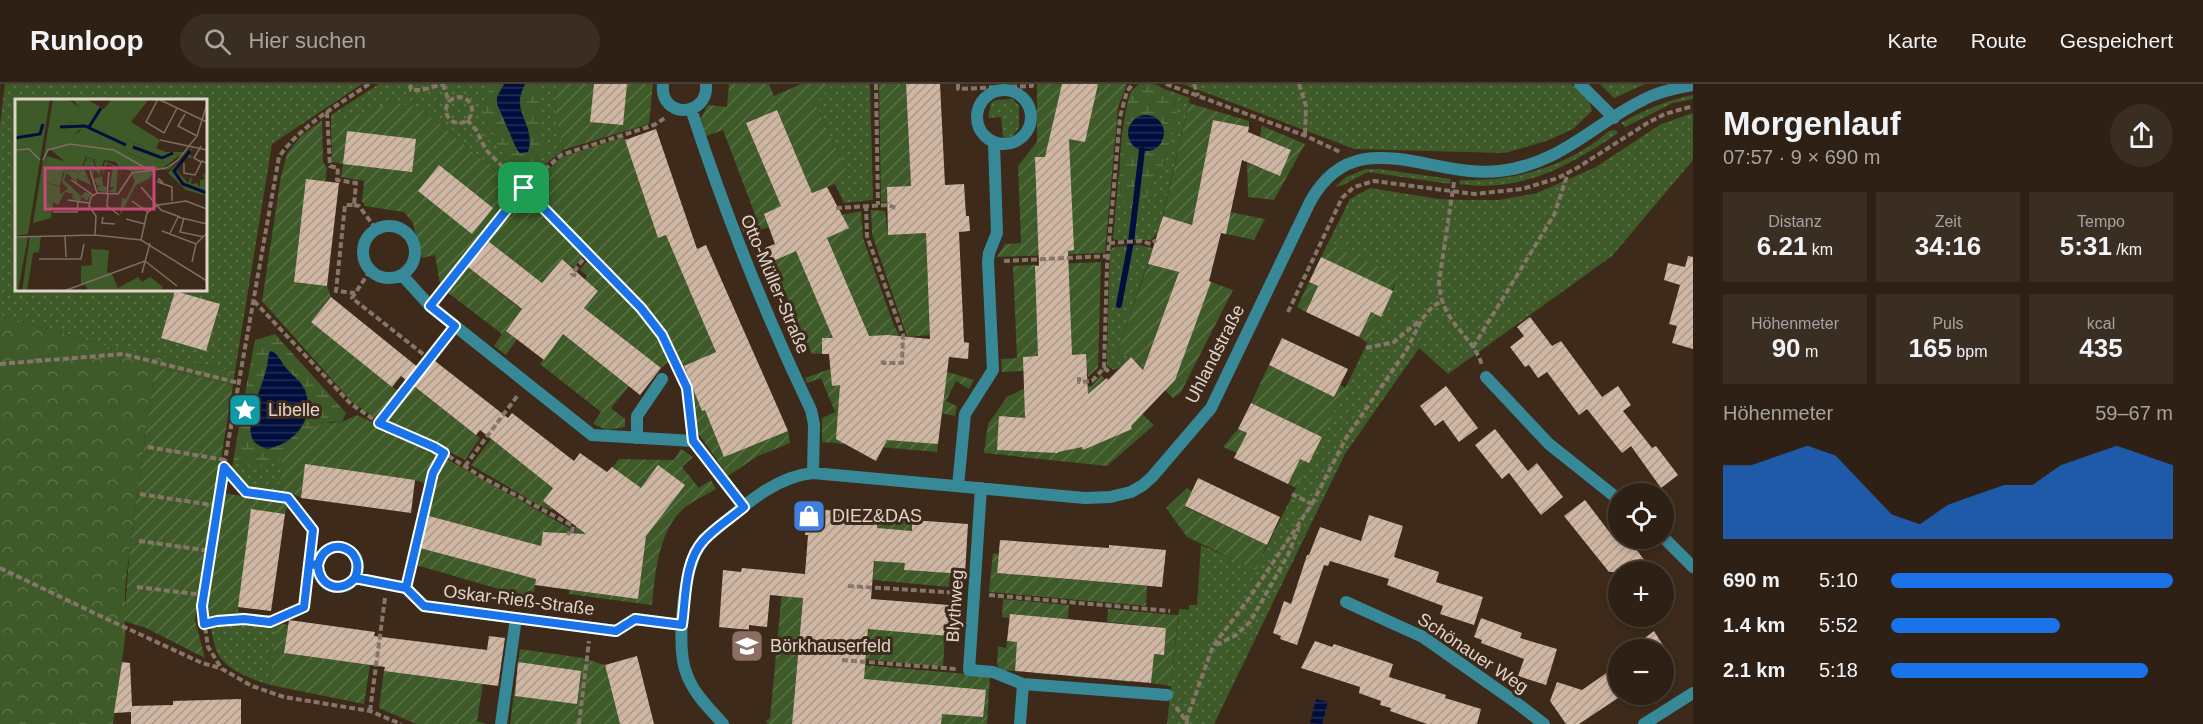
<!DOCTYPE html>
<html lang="de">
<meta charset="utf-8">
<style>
body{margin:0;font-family:Helvetica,sans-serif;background:#3a2d22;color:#f1f3f6;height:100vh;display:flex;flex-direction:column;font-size:22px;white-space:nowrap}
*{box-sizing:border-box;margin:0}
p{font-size:20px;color:#a7a3a0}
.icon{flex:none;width:33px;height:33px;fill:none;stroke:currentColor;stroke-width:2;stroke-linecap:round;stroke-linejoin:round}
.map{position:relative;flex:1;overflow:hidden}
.drawer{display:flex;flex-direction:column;background:#2e2014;width:510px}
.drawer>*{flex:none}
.fabs{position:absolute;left:1608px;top:399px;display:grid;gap:12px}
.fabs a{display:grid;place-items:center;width:66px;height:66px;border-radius:50%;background:#2e2014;box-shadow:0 3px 9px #0003,0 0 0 2px #493e34;font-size:30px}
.pin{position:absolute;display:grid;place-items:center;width:51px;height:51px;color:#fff;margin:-26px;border-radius:12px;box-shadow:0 3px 9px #0006}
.round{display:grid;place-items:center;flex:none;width:63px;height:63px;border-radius:32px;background:#3a2d22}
.headline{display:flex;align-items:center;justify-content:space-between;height:102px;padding:0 30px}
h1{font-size:33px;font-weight:700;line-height:45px}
.metrics{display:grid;grid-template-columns:repeat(3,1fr);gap:9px;height:102px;padding:6px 30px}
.metrics div{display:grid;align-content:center;border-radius:0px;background:#3a2d22;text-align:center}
.metrics b{font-size:26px;font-weight:700}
.metrics small{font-size:16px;font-weight:400}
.metrics p{font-size:16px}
.chart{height:168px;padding:12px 30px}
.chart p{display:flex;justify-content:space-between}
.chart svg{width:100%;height:108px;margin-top:6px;fill:#1a73e8;opacity:.7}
ul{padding:0 30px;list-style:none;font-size:20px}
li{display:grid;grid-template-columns:96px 72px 1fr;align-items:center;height:45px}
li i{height:15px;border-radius:8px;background:#1a73e8}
header{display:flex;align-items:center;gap:36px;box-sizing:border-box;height:84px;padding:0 30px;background:#2e2014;border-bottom:2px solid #493e34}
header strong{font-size:28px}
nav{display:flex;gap:33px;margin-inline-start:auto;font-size:21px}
.search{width:420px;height:54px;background:#3a2d22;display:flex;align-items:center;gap:15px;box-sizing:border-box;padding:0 21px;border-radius:33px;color:#a7a3a0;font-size:22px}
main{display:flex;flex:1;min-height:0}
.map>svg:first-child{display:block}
</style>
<header>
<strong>Runloop</strong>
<div class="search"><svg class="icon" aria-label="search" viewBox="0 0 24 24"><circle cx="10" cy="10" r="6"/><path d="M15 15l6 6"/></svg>Hier suchen</div>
<nav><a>Karte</a><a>Route</a><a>Gespeichert</a></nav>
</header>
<main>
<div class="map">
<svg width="1693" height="640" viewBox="0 0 1693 640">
<defs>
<pattern id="grass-dots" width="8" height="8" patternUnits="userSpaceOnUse" patternTransform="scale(1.5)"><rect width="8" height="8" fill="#3e5a28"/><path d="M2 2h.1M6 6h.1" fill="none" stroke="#5a7146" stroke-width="1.8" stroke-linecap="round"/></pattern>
<pattern id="forest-crowns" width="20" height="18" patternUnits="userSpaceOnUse" patternTransform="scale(1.5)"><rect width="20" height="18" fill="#3e5a28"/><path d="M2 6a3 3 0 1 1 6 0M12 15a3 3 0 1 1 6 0" fill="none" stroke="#5a7146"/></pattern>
<pattern id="wetland-marsh" width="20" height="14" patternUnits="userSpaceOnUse" patternTransform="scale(1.5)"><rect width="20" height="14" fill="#3e5a28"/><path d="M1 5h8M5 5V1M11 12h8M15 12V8" fill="none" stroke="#5a7146"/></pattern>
<pattern id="garden-furrows" width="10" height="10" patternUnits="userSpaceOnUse" patternTransform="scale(1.5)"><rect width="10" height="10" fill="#3e5a28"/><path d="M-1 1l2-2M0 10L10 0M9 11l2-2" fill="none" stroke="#5a7146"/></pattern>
<pattern id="water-rules" width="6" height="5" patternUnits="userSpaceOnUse" patternTransform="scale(1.5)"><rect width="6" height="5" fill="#000e3d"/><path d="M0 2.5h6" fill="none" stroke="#253058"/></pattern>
<pattern id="building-hatch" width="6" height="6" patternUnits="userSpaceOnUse" patternTransform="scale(1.5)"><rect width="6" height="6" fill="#ceb6a3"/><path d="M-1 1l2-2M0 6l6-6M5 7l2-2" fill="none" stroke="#ab988a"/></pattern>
</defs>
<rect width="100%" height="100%" fill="#3d2a1a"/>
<path fill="url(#grass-dots)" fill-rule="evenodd" d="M5 0H362L272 60 235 287 108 262 0 231V41ZM16 16H206V206H16Z
M379 0H556L555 28 563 66 517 104 420 24 394 19 331 41V31Z
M833 0H870L873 116 844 119 835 100 849 92 815 19Z
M1183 0H1571L1588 12 1592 27 1573 45 1549 56 1505 69 1354 65Z
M1600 0H1645L1614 14Z
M1164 5 1190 14 1159 147 1151 156H1115L1113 153 1119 85 1121 109 1144 120C1153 98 1182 41 1175 20 1173 15 1167 10 1164 5Z
M1693 11V15L1673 19 1625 43 1621 39C1644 26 1667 16 1693 11Z
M1013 15 1019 22V44L1008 57 1003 54 1001 33 988 34 991 19 996 16Z
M1693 29V76L1612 172 1448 290 1419 264 1345 370 1214 640H1167L1179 525 1189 526V521H1197L1201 461 1256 485 1393 207 1397 192 1328 159 1350 115 1370 104 1439 115 1466 116H1499L1537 109 1596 83 1661 40Z
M1616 46 1618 49C1568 83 1521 109 1459 100L1460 96C1513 98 1568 83 1609 47Z
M1366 85H1379L1451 95 1450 100 1368 88 1343 101 1335 103 1346 93Z
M1139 161 1153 164 1117 269 1131 273 1121 283 1114 286 1107 282V272L1110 166 1114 163Z
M282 373 279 408 248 403 232 383 233 379C251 381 267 382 282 373Z
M207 525 277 532 270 601C252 595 224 586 216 566 212 553 210 538 207 525Z"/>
<path fill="url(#forest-crowns)" d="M0 231 108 262 235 287 233 301 155 283 130 462 125 506V555L113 640H0Z"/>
<path fill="url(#wetland-marsh)" d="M493 0H542L539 44 545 66C528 102 515 91 499 63 492 51 480 36 483 21 484 13 489 6 493 0Z
M1139 0C1144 0 1149 0 1153 0 1166 2 1178 19 1177 32 1176 53 1153 98 1144 120L1139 124C1132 123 1127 121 1123 115 1115 99 1123 22 1132 6 1134 5 1138 1 1139 0Z
M275 250 346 329 342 338C310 333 298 370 271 379 259 383 245 380 233 379L240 336 252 337 256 312 245 310 255 256Z"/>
<path fill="url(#garden-furrows)" d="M556 0H653L649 40 563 66 555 28Z
M729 0H769L774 12 801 0H833L815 19 849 92 835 100 812 109 777 26 746 39 781 122 769 143 745 151 740 142 756 133 723 46 706 52 701 34 708 21 727 23Z
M879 0H906L911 102 887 103V118H881Z
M1037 0H1127L1118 23 1105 169 997 173 1005 160 1021 159 1018 82 1037 58Z
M394 18 420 24 517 104 440 200 435 171 422 174 413 139 404 128 364 122V119L362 118 364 97 341 93 343 80 332 78 331 41Z
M1189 19 1249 37V43L1213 36 1192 141 1163 132Z
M322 36 323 78 327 84 325 98 327 202 331 213 311 238 398 307 376 334 353 319 262 217 281 92 287 70 300 53Z
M1262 42 1305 60 1274 116 1248 113 1247 79 1280 92 1291 66 1260 53Z
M624 53 658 154 669 150 716 268 683 283 663 247 611 187 529 104 562 73Z
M523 111 585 170 574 184 562 175 542 199 488 157Z
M871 126 885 127 888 151 926 149 930 251 907 253 872 150Z
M861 127 863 154 894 242 899 250 898 276 885 266 812 270 765 164 842 131Z
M1230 128 1265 135 1254 156 1226 150Z
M1328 159 1398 192 1391 207 1321 173Z
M589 175 650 242 670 276 661 284 584 224 598 207 585 196 587 192 580 186Z
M1101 178 1098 284 1088 293 1087 284 1002 288 1001 275 1017 274 1013 182Z
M1148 180 1179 188 1143 285 1174 296 1211 198 1233 206 1181 308 1173 314 1131 273 1117 269Z
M468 183 522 226 506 246 517 255 506 271 494 262 502 250 447 208Z
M1309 198 1381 233 1368 259 1359 253 1365 240 1312 214 1306 228 1297 223Z
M563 250 629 302 611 324 625 335V343L607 346 593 340 601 328 540 280Z
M1269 281 1334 313 1340 301 1346 304 1322 353 1251 319Z
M155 283 233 301 195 536 205 574 146 544 124 537 130 462Z
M760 283 788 347 790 359 758 372 728 392 696 346 691 306 694 304 695 309Z
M900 284 948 288 974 296 969 305 956 297 946 317 957 322 955 332 941 329 937 368 822 358V334L835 328 821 294 807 299 805 294 830 285Z
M1101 291 1154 341 1107 382 984 369 988 340 1007 313 1025 304 1092 302Z
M414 303 480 354 465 376 386 335Z
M357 331 439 369 424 399 415 396 305 381 301 414 292 409 279 408 282 373 315 343 324 339 342 338Z
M1238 345 1309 379 1296 404 1288 400 1294 387 1276 378 1270 391 1253 383 1259 370 1237 369 1223 363Z
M491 355 553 403 543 417 554 426 542 423 471 381Z
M681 365 693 373 682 383 699 404 711 396 716 405C705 412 689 418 680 428 658 451 655 491 652 521L569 510 576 440 570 435 619 375 674 376Z
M445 374 571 445V449L543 448 533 515 416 481 439 390Z
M1187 404 1192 407 1185 423 1267 461 1256 486 1187 453 1166 424Z
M224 409 288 420 285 430 251 426 238 528 207 525Z
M878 435 912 437V447L882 445 880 477 905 479V486L927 488 951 485 949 503 873 496Z
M993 469 998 470 997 489 1147 502 1146 522 989 508Z
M783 496 804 499 792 640H768L766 637 770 634Z
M1003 515 1069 521 1068 535 1010 530 1009 534 1002 533Z
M1108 525 1178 531 1171 602 1151 599 1152 584 1133 582 1131 598 1112 596 1114 581 1094 579 1092 594 1073 593 1075 578 1055 576 1054 591 1035 589 1036 574 1016 572 1015 587 999 586 997 579 998 562 1006 564 1007 557 1164 571 1166 544 1107 538Z
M870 529 945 552 943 583 866 575Z
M276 539 288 541 284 569 370 581 364 620 270 601Z
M520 565 583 574 605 581 620 640H510Z
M864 581 990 592 987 640H859Z
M384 587 483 600 477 637 486 640H416L379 624Z"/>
<path fill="url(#water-rules)" d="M504 0H525C523 4 521 10 520 14 518 33 535 44 528 68L520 69 517 66 497 20V13Z
M1128 49a18 18 0 1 1 36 0a18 18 0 1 1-36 0Z
M271 267C278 269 281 278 286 284 292 291 302 298 305 306 316 334 295 360 267 365 262 363 254 360 252 354 246 338 260 307 264 293 267 285 268 276 269 269Z
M1316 615 1328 618 1322 640 1310 639Z"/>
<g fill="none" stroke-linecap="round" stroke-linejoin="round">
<path stroke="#000e3d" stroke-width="6" d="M1119 221 1131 158 1142 66"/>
</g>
<path fill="url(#building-hatch)" d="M594 0H627L623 41 590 38Z
M906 0H940L945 101 964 100 966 132H969L970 147 959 148 964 258 969 259 968 275 949 273 938 360 887 356 876 377 836 355 840 301 832 302 829 270H822V254H833L796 167 771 178 765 164 775 160 764 130 781 122 746 39 777 26 812 109 827 103 849 144 827 154 869 252 888 251 930 255 926 149 888 151 887 103 911 102Z
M1062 0H1098L1085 58 1069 55 1074 166 1068 167 1072 271 1086 270 1088 310 1107 294 1108 296 1131 273 1143 286 1179 188 1148 180 1163 132 1192 141 1213 36 1249 43 1248 48 1291 66 1280 92 1242 76 1226 150 1221 149 1209 197 1211 198 1175 296 1131 342 1132 345 1083 366 1082 363 1058 368V369L997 366 999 332 1025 334 1023 273 1038 272 1035 182H1039L1035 73H1045Z
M656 45 697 165 706 161 788 347 724 373 705 326 702 327 684 282 716 268 666 151 658 154 625 56Z
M347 47 416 55 412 88 343 80Z
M439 81 493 124 472 150 418 107Z
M306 95 339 99 327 202 294 198Z
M488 157 542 199 562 175 598 207 584 224 661 284 640 311 563 250 544 276 506 247 522 225 468 183Z
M1688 172 1693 173V265L1672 259 1677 242 1669 240 1680 201 1664 196 1668 179 1685 183Z
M1321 173 1393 207 1381 233 1371 228 1359 253 1306 228 1318 202 1309 198Z
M175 207 220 220 206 267 161 254Z
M331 213 425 289 435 277 508 334 512 329 574 377 580 369 607 388 612 383 641 404 658 381 685 401 646 452 638 515 535 501 536 495 420 464 429 432 541 462 543 448 586 450 543 417 553 404 480 346 476 351 401 292 392 303 311 238Z
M1530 233 1552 262 1561 257 1602 313 1618 302 1631 321 1623 327 1652 364 1656 362 1678 391 1661 404 1631 362 1622 369 1587 325 1579 331 1547 288 1538 294 1529 281 1525 283 1510 263 1524 252 1517 243Z
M1282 254 1348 285 1334 313 1269 281Z
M1446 302 1478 344 1459 358 1443 336 1435 342 1420 322Z
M1251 319 1322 353 1309 379 1300 375 1288 400 1234 374 1247 349 1238 345Z
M1495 345 1528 387 1537 379 1563 413 1541 431 1509 389 1502 395 1475 361Z
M305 380 415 396 411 429 301 414Z
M1198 394 1280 433 1267 461 1185 422Z
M1585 416 1614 454H1628L1653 488H1609L1564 432Z
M807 424 846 428V432L878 435 877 444 912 447V436L968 440 965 490 904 486 905 479 874 477 871 515 962 522 960 553 868 545 864 595 986 606 983 633 942 630 941 640H792L803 514 770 511 767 543 749 541V546L719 543 723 486 741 488 742 484 805 490 808 451H805Z
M251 425 285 430 271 527 238 523Z
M1369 431 1403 442 1394 473 1439 488 1436 498 1483 513 1474 541 1440 530 1443 522 1387 501 1389 495 1330 477 1328 482 1324 481 1297 561 1280 555 1281 552 1273 549 1284 517 1291 520 1307 471H1309L1320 443 1361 457Z
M1000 456 1109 464V461L1166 466 1162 503 997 489Z
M1010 530 1166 544 1164 571 1154 570 1151 599 1015 587 1017 558 1007 557Z
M1481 534 1522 549 1520 554 1557 565 1546 601 1518 592 1524 575 1481 559 1482 556 1474 553Z
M289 536 375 548 374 552 487 566 489 552 505 554 498 602 384 587 385 583 284 569Z
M1654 547 1666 566H1629Z
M1315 557 1332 563 1334 560 1393 580 1389 593 1446 611 1445 614 1481 625 1477 640H1427L1390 627 1391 624 1380 621 1381 617 1359 609 1360 603 1301 584Z
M637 572 654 640H620L605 581Z
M122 578 130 579 132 622 173 621V617L241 615V640H131V628L114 629Z
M518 578 581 587 577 620 515 612Z
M1618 581V614L1579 640H1566L1550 617 1557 598 1582 606Z"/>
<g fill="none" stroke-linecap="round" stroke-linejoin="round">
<path stroke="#867668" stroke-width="4" stroke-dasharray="6 3" stroke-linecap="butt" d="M369 0C337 22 301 41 279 73L225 376 202 522 208 563 222 585 252 602 284 613 370 627 401 640
M443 0 449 18
M876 0 878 121
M958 0V5L1002 3V5
M1166 0 1306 52 1340 68
M1194 0 1198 12
M1299 0 1306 22 1305 52
M412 1 410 3 411 6H422L443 0
M1002 3 1032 2V0
M446 26a13 13 0 1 1 26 0a13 13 0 1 1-26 0Z
M327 28 330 82 338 84 337 96 356 99 354 121H345L336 207 355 209
M467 36 476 46 486 66 588 169 572 190 576 192
M1454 98 1439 198C1441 240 1471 248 1482 281
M354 121 359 122 376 145
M866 121 867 152 903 251 902 279H883L882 274
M836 124 888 121 898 125
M1109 159 1141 157 1151 160 1156 156
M588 169C627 209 669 248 687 303 691 315 690 331 692 344
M1004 177 1108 172
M370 187 352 214 428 274
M440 209 524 104 561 71 654 41 665 34
M254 217 351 320 379 339 434 363 482 393 573 442 572 450 567 449
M1288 228 1342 114 1354 103 1374 97 1474 110 1522 105 1558 94 1577 84 1649 38 1665 30 1693 22
M1473 263 1554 131 1568 89
M1366 264 1394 258 1419 237
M0 280 123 270 239 299
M1104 284 1111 289
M1079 293V298L1092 297 1104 284 1107 182 1120 33 1127 7 1133 0
M379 338 447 252
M148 363 225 376
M465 382 518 311
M140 410 218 422
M1312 420 1346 354 1406 267 1422 235 1433 222 1442 217
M139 457 211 467
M309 480 318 481
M0 484 109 536 202 579 220 584
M409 492 433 389 444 369
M848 502 960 509
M137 503 204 511
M989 511 1170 527
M204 540 217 537 244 535 270 538 304 523 313 446 288 414 246 408 225 384
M1216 561 1236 551 1250 538 1288 471 1299 442
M842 576 956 585
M1176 623 1187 638 1186 640
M370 627 385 514
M1186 637 1213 562 1250 513 1312 420 1292 410
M579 640 589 557"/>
<path stroke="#388998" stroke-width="12" d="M1580 0 1614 34
M637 354V332L662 295"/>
<path stroke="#388998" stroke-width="12" d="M663 0C659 35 709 34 706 0
M977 33a27 27 0 1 1 54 0a27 27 0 1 1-54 0Z
M691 25C725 129 764 228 811 326L814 340 813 389
M363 168a26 26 0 1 1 52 0a26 26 0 1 1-52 0Z
M402 191 430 222 592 351 693 357 744 423
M1486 293 1549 360 1618 415
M958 402 965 330 993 286 988 178 989 169 997 149 994 59
M981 404 969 586 993 588 1023 600 1020 640
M1664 454 1693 483
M318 483a20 20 0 1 1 40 0a20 20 0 1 1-40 0Z
M355 494 406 504 424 522 616 547 635 535 682 541
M1346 518 1423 553 1514 617 1544 640
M1023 600 1167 611
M501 640 516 534
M723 640C710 625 694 610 687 591 676 566 683 501 693 475 695 468 700 462 704 455 736 430 770 393 813 389L1085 414 1110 413 1131 408 1143 401 1152 393 1211 324 1310 118C1355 36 1430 95 1500 87 1560 80 1591 42 1641 17 1657 8 1675 4 1693 1
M1644 640 1693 609"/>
</g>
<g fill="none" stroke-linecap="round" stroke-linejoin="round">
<g stroke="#fff" stroke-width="12">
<path id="route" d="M524 104 430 222 455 242 379 339 434 363 444 369 433 389 406 504 355 494C341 510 319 503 318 481L309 480 304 523 270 538 244 535 217 537 204 540 202 522 224 383 246 408 288 414 313 446 309 480 318 481C325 449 368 463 355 494L406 504 424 522 616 547 635 535 682 541C686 514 684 477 704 456 716 443 731 434 744 423L693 357 687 304 662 251 641 224 524 104"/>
</g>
<use href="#route" stroke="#1a73e8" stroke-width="8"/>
</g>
<defs>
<g id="sight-square" transform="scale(1.725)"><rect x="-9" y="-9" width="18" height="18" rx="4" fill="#0f9aa8" stroke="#3d2a1a"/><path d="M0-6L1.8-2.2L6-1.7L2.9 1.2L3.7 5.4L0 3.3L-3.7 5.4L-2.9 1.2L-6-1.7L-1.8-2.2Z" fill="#fff"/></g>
<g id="shop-square" transform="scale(1.725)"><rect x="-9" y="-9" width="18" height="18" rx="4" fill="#3f7fe0" stroke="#3d2a1a"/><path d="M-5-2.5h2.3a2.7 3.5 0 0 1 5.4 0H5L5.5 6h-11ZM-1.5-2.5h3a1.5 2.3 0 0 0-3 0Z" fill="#fff"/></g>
<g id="school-square" transform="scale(1.725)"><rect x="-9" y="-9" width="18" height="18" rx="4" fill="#8d6e63" stroke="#3d2a1a"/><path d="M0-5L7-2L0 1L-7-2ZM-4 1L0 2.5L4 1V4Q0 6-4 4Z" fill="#fff"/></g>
</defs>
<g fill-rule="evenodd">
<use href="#sight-square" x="245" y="326"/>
<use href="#shop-square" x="809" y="432"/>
<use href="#school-square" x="747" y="562"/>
</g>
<g text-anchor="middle" stroke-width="6" stroke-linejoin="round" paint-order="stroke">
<g font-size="18" fill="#e0d4ca" stroke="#3d2a1a">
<text transform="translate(775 200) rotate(67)" y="6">Otto-Müller-Straße</text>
<text transform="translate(1215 270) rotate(-63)" y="6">Uhlandstraße</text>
<text transform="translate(519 516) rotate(7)" y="6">Oskar-Rieß-Straße</text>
<text transform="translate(955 522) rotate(-86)" y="6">Blythweg</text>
<text transform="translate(1473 569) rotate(34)" y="6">Schönauer Weg</text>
</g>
<g font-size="18" fill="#e0d4ca" stroke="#3d2a1a" text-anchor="start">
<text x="268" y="332">Libelle</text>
<text x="832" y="438">DIEZ&amp;DAS</text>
<text x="770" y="568">Börkhauserfeld</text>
</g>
</g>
<g transform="translate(15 15)">
<rect width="192" height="192" fill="#3d2a1a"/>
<path d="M58 0H71L89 10 97 0H134L116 23 137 36 129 48 113 40 109 44 62 23 50 24V19H71ZM70 29 86 35 85 50H94V42L87 36 96 37 108 47 114 61 112 54 137 64 151 63V53H169L148 69 117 73 107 69 102 87 106 71 101 63 89 61 84 77 79 60 71 58 64 76 56 70 48 73 45 87 29 83 32 57 49 62 36 51ZM179 47 174 55 178 59 172 58 161 71 173 84 177 77 176 85 182 84 185 88V81L190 80 187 74 192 77V97L171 91 153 74ZM175 49 155 70 152 71 141 70 134 80 121 86 105 116 107 99 111 100 120 82 117 76H125H116L140 70H152Z" fill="#3e5a28"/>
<path d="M0 0H35L13 135 0 137ZM38 0H53L71 14V19H50L51 24 62 23 96 36 109 44 113 40 128 48 137 36 145 41 141 49 151 53V63L137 64 113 54 114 61 108 47 96 37 87 35 94 42V50H85L86 35 64 31 49 46 32 51 29 83 45 88H40L36 119 18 124ZM13 137 3 192H0V138ZM15 137H26L24 153 18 154 12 192H7ZM76 150 94 151 92 173 97 175 103 189 123 178 127 183 135 178 148 188 145 192H73L70 185 66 186V167L77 166Z" fill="#3e5a28"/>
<path d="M72 59 78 60 80 69 82 64 84 69 85 75 79 71 78 79 77 68 72 67 70 72 76 86 61 79 63 85 52 74 49 81 66 97 70 93 76 95 72 102 67 98 65 102 57 100 58 95 50 93 43 106 38 103 40 87 45 88V95L53 90 47 83 50 72 57 71 64 76ZM90 62 103 68 101 94 93 93 100 88H95L98 67 92 65 87 77 88 87 93 88 90 93 83 92 82 88 87 86H82L79 80 87 77Z" fill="#3e5a28"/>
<path fill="none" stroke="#000e3d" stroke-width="3" d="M45 28 70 27 111 46M74 28 86 9M0 39 25 35 28 25M118 48 147 59 158 54M175 52 159 72 168 85 192 94"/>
<path fill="none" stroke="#7e6e60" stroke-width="1.5" d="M162 9 149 34 131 23 143 0 192 23M170 15 163 27 182 37M145 41 192 51M0 51 14 50 25 61M28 61 33 51 55 45 99 51 134 71M186 63 179 59 186 47M169 64V74L180 76 187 62 191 64M75 71 82 94M56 81 78 96M148 84 144 80 143 83 157 88V102M126 88 146 111 165 118M92 95 94 73M93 95 92 107 104 116M53 101 74 104M117 102 133 113M38 113H62L63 103M88 118 87 124 100 125M169 119 165 133 189 138M111 120 130 125M147 132 181 145 192 134M155 134 163 118 192 125M50 136 51 158M80 136 81 117 74 107 76 98 82 94 103 95 117 74 151 69 163 61 182 37 192 5M0 138 80 136 126 141 192 182M126 141 132 114 143 106 171 102 192 110M24 160H66L69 145M130 162 162 187M177 163 181 145M127 174 135 144M49 192 130 162"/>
<path fill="#ca4777" fill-opacity="0.15" stroke="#ca4777" stroke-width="3" d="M30 69H139V110H30Z"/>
<rect width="192" height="192" fill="none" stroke="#e0d4ca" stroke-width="3"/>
</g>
</svg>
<div class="fabs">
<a><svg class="icon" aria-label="locate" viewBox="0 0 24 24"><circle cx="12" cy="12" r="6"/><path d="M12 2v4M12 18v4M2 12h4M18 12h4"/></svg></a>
<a>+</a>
<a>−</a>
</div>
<div class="pin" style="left:524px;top:104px;background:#1e9e55"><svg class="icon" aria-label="arrive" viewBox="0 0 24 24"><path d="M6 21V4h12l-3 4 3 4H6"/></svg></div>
</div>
<section class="drawer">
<div class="headline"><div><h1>Morgenlauf</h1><p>07:57 · 9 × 690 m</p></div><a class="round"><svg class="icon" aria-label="share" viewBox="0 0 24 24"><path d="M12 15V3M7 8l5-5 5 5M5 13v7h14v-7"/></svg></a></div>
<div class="metrics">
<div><p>Distanz</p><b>6.21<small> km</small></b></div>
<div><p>Zeit</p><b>34:16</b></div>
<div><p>Tempo</p><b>5:31<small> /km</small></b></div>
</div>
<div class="metrics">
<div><p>Höhenmeter</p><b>90<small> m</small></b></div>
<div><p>Puls</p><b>165<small> bpm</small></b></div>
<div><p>kcal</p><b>435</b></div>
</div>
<div class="chart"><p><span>Höhenmeter</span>59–67 m</p>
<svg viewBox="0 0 160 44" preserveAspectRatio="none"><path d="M0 44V14L10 14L20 10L30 6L40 10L50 22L60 34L70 38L80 30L90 26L100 22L110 22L120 14L130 10L140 6L150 10L160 14V44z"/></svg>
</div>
<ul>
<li><b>690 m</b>5:10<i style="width:100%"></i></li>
<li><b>1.4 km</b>5:52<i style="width:60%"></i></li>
<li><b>2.1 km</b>5:18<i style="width:91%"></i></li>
</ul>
</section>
</main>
